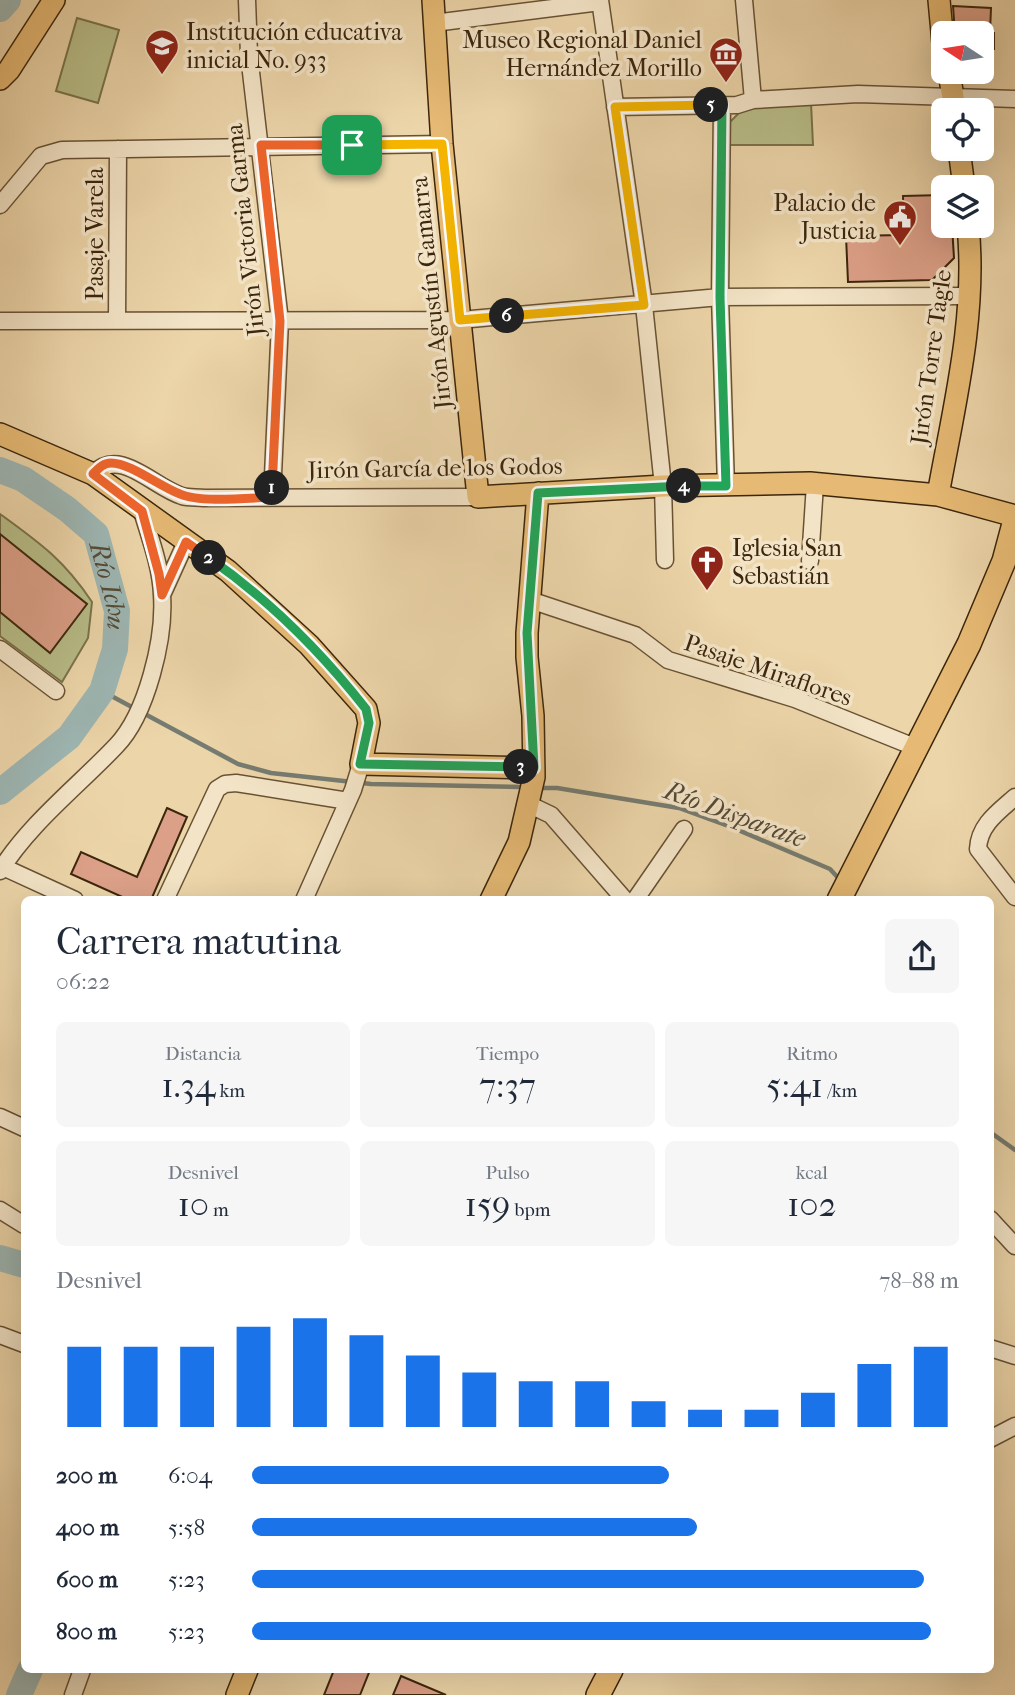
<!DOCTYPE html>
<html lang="es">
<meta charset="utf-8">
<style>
body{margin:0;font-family:"IM FELL French Canon",serif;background:#f6f6f7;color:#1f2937;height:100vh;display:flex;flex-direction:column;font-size:26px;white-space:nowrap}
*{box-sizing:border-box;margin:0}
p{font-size:23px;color:#747a83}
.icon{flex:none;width:38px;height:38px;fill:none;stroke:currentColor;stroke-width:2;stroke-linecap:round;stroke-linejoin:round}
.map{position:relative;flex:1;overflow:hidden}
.side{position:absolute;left:21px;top:896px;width:973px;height:777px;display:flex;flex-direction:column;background:#fff;border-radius:10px;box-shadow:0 7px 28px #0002}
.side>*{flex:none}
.needle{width:46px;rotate:282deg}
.tools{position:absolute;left:931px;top:21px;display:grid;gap:14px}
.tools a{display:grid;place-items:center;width:63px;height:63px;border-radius:10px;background:#fff;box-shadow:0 7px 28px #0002;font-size:35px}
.pin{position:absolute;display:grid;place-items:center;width:60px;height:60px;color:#fff;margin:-30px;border-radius:14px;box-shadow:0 4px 10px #0006}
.km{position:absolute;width:35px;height:35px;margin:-18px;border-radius:50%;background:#222;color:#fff;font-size:19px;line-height:35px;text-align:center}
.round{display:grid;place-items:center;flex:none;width:74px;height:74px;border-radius:10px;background:#f6f6f7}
.headline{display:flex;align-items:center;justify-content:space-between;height:119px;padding:0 35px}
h1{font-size:38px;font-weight:600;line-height:52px}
.stats{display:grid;grid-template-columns:repeat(3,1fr);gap:10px;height:119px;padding:7px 35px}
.stats div{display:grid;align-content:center;border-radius:10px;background:#f6f6f7;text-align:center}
.stats b{font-size:35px;font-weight:600}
.stats small{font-size:19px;font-weight:400}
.stats p{font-size:19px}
.chart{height:196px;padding:14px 35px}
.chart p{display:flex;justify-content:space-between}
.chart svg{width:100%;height:126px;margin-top:7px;stroke:#1a73e8;stroke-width:6}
ul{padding:0 35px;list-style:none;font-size:23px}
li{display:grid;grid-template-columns:112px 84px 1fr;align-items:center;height:52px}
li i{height:18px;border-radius:9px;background:#1a73e8}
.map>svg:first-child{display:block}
</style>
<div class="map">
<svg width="1015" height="1695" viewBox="0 0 1015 1695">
<rect width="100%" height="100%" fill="#ecd5a9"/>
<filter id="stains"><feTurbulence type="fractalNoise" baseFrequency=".00286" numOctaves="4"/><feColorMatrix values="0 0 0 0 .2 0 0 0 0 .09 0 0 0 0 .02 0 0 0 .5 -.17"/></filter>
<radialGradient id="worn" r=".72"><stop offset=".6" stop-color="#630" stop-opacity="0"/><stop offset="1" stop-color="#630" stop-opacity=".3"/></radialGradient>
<path fill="#b8bd88" stroke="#7a724a" stroke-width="2" d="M77 18 119 30 98 103 56 91Z
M811 103 813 145H728L730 122 746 106Z
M0 514C40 543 64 560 92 602L88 638 62 682 0 636Z"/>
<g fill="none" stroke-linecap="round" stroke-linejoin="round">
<path stroke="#767c71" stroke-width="4.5" d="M102 691 238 764 271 773 371 784 524 787
M539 788H557L679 808 731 827 830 869 841 881
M990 1132 1015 1150"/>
<g stroke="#9db6b3" stroke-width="26">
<path d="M0 9 8 0"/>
<path id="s1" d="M0 470 23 479 67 509 96 534 117 611 115 649 102 691 69 737 0 792"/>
<path d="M0 1258 24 1265"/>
<path d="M19 1695 30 1670"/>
</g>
</g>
<path fill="#dca088" stroke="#3c260d" stroke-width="2" d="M953 6 991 8 990 33H994V49L982 50V33H955Z
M943 195V226H952L954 258 932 280 848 282 846 236 904 235 903 196Z
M0 534 87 604 50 653 0 612Z
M167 808 187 817 151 900H129L71 874 81 852 137 877Z
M334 1670H370L360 1695H324Z
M401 1676 446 1695H393Z"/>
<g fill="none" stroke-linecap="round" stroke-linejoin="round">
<g stroke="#685234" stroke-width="19">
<path id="minor" d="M247 0 249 55 280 321 272 497
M600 0 644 305 663 486 665 560
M744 0 753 100
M434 23 600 2
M722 105 720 297 726 486
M615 107 737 105 753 100 858 94 1015 99
M0 205 41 156 62 150 442 144
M0 321 460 320 720 297 970 296
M117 321 118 149
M93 474C120 446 153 487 182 496 189 498 197 497 204 498L478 497
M810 561 815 484
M162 595 186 542
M530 600 635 635 668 660 795 699 917 748
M0 649 56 691
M1015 797C998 812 979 825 978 849L1015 897
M528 804 551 815 625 900
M3 867 75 900
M0 871C29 824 78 786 116 746 147 714 165 638 162 595 161 567 150 538 142 511
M165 900 217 789 225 784 236 783 348 801
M304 900 353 790 361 764
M635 900 684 829
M0 1117 24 1128
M0 1210 24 1225
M990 1219 1015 1246
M0 1335 24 1344
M990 1348 1015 1356
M990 1439 1015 1426
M73 1695 82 1670"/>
</g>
<g stroke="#3c260d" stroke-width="24">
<path id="major" d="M433 0 442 144 478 497 663 486 810 483 938 495 1015 516
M939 0 943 43
M949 72 955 110
M0 79 9 70 54 0
M959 149 964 187
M0 434 93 474 228 571 309 645 366 709 369 723 361 764 534 768
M938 495C954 406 977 316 968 226
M491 900 519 842 534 777 533 716 527 657V633L538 493
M237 1695 247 1670"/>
</g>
<g stroke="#3c260d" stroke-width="26">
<path id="highway" d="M839 900 969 644 1004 561 1015 520
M598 1695 611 1670"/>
</g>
<use href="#minor" stroke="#f3e4c7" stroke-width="16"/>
<use href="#major" stroke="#e6ba74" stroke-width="21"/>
<use href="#highway" stroke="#e6ba74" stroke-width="23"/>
</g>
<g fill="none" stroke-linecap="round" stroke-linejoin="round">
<g stroke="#fff" stroke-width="14">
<path id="split-1" d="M272 488 280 321 261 145H352"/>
</g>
<g stroke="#fff" stroke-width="14">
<path id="split-2" d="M209 558 186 542 162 595 159 574 142 511 93 474C98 469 103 463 111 463 131 463 160 487 180 494 200 503 248 498 272 497V488"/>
</g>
<g stroke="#fff" stroke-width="14">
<path id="split-3" d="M209 558C268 599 322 653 366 709L369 723 360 764 521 767"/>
</g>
<g stroke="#fff" stroke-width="14">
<path id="split-4" d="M521 767 534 768 527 633 538 493 684 486"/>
</g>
<g stroke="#fff" stroke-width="14">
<path id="split-5" d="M684 486H726L720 297 722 105H711"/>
</g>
<g stroke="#fff" stroke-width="14">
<path id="split-6" d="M507 316 644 305 615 107 711 105"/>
</g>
<g stroke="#fff" stroke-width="14">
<path id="split-7" d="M352 145 442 144 460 320 507 316"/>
</g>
<use href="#split-1" stroke="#f0652b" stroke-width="9"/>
<use href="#split-2" stroke="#f0652b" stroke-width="9"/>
<use href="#split-3" stroke="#22a559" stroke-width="9"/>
<use href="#split-4" stroke="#22a559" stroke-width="9"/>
<use href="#split-5" stroke="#22a559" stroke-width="9"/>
<use href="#split-6" stroke="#f5b400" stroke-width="9"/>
<use href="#split-7" stroke="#f5b400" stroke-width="9"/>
</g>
<defs>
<g id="school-pin" transform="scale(1.75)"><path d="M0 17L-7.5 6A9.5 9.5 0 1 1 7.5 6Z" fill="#8f2418" stroke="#f3e4c7"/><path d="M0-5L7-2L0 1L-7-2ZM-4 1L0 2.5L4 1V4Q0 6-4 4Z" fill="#fff"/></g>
<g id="museum-pin" transform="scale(1.75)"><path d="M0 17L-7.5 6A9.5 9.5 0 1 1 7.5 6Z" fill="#8f2418" stroke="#f3e4c7"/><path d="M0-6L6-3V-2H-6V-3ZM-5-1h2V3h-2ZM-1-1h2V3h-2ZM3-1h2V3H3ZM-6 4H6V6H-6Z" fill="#fff"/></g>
<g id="civic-pin" transform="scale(1.75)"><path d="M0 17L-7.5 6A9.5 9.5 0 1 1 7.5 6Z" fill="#8f2418" stroke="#f3e4c7"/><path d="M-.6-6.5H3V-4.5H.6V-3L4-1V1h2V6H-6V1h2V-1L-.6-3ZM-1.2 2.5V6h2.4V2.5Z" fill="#fff"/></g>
<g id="church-pin" transform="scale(1.75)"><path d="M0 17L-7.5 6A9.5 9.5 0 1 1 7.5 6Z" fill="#8f2418" stroke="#f3e4c7"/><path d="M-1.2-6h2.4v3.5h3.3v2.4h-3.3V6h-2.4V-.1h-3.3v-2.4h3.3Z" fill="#fff"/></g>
</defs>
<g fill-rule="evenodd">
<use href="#school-pin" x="162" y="46"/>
<use href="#museum-pin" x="726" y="54"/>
<use href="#civic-pin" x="900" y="217"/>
<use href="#church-pin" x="707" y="562"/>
</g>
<g text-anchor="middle" stroke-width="7" stroke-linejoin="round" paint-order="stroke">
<g font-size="24" fill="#3c260d" stroke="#f3e4c7" text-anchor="start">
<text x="186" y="40">Institución educativa<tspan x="186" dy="28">inicial No. 933</tspan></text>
<text x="702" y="48" text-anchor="end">Museo Regional Daniel<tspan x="702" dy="28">Hernández Morillo</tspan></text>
<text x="876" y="211" text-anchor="end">Palacio de<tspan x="876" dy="28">Justicia</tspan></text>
<text x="732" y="556">Iglesia San<tspan x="732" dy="28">Sebastián</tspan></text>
</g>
<g font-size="24" fill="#3c260d" stroke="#f3e4c7">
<text transform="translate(245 230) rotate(-96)" y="8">Jirón Victoria Garma</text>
<text transform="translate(95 234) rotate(-90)" y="8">Pasaje Varela</text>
<text transform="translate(431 293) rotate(-96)" y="8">Jirón Agustín Gamarra</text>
<text transform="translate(931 357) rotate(-82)" y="8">Jirón Torre Tagle</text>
<text transform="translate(435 468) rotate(-1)" y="8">Jirón García de los Godos</text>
<text transform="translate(768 670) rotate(19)" y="8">Pasaje Miraflores</text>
</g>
<g font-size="26" font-style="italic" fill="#544a36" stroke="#f3e4c7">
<text dy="9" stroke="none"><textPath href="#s1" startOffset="170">Río Ichu</textPath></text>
<text transform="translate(735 814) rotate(20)" y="9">Río Disparate</text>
</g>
</g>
<rect width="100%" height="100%" filter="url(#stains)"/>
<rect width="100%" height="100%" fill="url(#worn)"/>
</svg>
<div class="tools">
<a><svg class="needle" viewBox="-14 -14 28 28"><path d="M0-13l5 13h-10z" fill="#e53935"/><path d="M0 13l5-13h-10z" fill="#747a83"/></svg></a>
<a><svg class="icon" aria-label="locate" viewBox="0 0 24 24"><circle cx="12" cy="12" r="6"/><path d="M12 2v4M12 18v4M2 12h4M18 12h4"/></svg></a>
<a><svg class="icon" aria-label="layers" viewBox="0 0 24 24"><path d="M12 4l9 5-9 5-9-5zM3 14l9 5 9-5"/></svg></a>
</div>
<div class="pin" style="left:352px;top:145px;background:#1e9e55"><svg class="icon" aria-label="arrive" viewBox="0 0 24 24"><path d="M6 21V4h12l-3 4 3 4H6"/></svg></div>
<b class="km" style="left:272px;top:488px">1</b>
<b class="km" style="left:209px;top:558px">2</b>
<b class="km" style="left:521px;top:767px">3</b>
<b class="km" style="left:684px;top:486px">4</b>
<b class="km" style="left:711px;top:105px">5</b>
<b class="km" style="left:507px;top:316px">6</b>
<section class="side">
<div class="headline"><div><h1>Carrera matutina</h1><p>06:22</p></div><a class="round"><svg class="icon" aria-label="share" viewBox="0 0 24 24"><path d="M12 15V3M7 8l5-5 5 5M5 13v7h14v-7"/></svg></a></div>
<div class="stats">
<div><p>Distancia</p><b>1.34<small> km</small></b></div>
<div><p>Tiempo</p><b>7:37</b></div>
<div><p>Ritmo</p><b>5:41<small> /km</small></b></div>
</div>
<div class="stats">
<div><p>Desnivel</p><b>10<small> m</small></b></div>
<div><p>Pulso</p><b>159<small> bpm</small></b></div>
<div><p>kcal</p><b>102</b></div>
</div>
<div class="chart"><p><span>Desnivel</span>78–88 m</p>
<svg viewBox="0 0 160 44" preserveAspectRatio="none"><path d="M5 44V16M15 44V16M25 44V16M35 44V9M45 44V6M55 44V12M65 44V19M75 44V25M85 44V28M95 44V28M105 44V35M115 44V38M125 44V38M135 44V32M145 44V22M155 44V16"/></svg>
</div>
<ul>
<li><b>200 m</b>6:04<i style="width:59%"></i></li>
<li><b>400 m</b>5:58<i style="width:63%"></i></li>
<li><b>600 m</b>5:23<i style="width:95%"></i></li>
<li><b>800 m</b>5:23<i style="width:96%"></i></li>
</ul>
</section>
</div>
